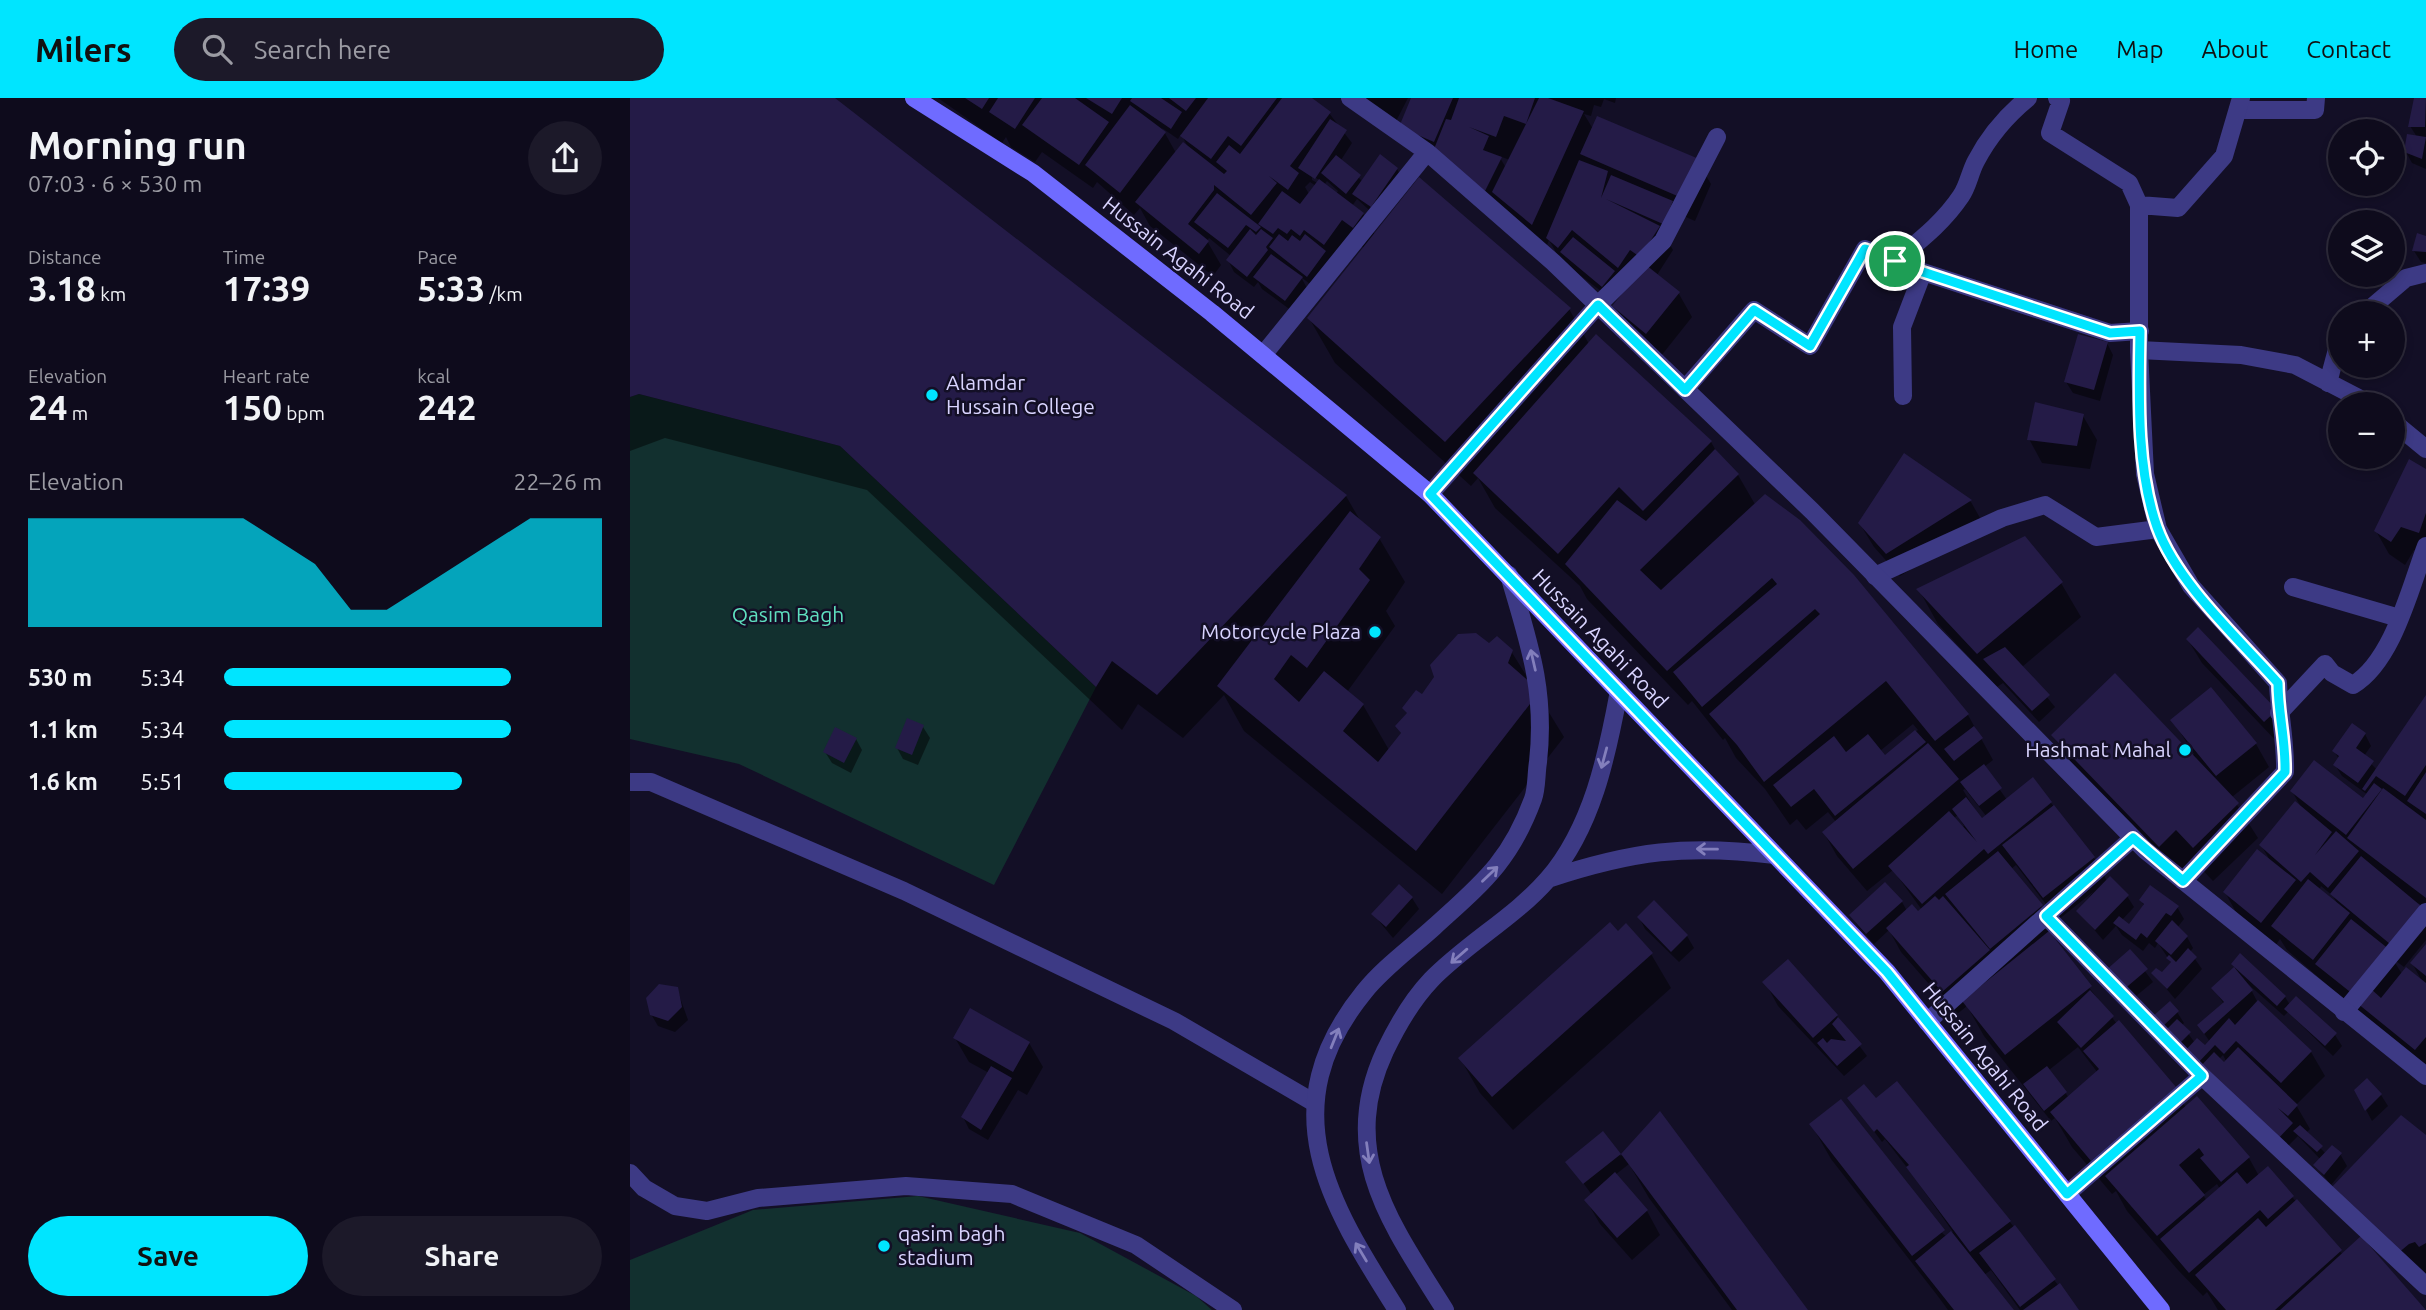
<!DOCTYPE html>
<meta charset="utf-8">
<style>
body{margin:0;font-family:Ubuntu,sans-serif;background:#1c1929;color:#f1f3f6;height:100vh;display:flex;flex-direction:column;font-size:26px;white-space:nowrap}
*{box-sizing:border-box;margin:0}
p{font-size:23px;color:#9b9ba3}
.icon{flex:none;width:38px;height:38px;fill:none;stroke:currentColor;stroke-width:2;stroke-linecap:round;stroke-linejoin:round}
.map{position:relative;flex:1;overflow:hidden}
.drawer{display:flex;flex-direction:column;background:#0e0b1c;width:630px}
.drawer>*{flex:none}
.fabs{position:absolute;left:1698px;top:21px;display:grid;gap:14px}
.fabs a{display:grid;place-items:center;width:77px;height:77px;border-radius:50%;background:#0e0b1c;box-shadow:0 4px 10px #0003,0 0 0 2px #2e2b3b;font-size:35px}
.pin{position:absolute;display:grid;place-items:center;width:60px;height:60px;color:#fff;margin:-30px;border:4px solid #fff;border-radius:50%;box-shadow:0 2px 7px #0007}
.round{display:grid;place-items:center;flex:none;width:74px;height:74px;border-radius:37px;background:#1c1929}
.summary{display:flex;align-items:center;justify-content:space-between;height:119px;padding:0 28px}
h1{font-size:38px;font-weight:700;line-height:52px}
.figures{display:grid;grid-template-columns:repeat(3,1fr);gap:10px;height:119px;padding:7px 28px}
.figures div{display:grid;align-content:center}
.figures b{font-size:35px;font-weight:700}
.figures small{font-size:19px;font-weight:400}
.figures p{font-size:19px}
.chart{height:196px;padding:14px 28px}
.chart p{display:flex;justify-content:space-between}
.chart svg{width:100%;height:126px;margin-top:7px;fill:#00e5ff;opacity:.7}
.action{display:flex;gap:14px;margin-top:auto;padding:14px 28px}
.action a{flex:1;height:80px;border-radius:42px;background:#00e5ff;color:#111;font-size:28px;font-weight:700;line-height:80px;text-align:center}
.action a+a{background:#1c1929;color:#f1f3f6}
ul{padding:0 28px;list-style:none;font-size:23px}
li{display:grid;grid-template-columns:112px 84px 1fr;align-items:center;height:52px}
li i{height:18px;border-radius:9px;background:#00e5ff}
header{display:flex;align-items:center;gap:42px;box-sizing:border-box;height:98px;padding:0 35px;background:#00e5ff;color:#111}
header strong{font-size:33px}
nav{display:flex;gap:38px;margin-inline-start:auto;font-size:24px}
.search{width:490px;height:63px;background:#1c1929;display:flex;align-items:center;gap:18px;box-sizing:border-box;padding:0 24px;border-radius:38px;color:#9b9ba3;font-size:26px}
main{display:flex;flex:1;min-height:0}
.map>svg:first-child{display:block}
</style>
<header>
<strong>Milers</strong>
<div class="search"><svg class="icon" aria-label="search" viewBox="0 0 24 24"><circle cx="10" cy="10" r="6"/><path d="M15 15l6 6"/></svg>Search here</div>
<nav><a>Home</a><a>Map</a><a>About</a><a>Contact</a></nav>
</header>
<main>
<section class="drawer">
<div class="summary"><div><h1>Morning run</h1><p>07:03 · 6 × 530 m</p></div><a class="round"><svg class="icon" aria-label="share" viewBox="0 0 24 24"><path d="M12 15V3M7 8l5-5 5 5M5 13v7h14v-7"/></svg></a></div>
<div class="figures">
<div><p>Distance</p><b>3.18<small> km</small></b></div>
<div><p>Time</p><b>17:39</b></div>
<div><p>Pace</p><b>5:33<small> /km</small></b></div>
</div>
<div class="figures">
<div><p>Elevation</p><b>24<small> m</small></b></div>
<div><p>Heart rate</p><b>150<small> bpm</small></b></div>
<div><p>kcal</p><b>242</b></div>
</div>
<div class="chart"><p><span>Elevation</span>22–26 m</p>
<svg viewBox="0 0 160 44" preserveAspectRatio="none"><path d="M0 44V6L10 6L20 6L30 6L40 6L50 6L60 6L70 14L80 22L90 38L100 38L110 30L120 22L130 14L140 6L150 6L160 6V44z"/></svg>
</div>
<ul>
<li><b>530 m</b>5:34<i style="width:76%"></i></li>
<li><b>1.1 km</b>5:34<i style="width:76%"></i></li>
<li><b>1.6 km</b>5:51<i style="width:63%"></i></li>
</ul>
<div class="action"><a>Save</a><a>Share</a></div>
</section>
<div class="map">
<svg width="1796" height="1212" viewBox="0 0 1796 1212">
<rect width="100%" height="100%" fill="#130f26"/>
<path fill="#12302f" d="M9 296 210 348 466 589 364 787 109 666 0 641V299Z
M288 1098 450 1135 566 1198 582 1212H0V1162L123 1112Z"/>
<path fill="#0007" fill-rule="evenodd" d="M0 0H203L716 398 731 424 749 440 775 484 756 513 765 528 717 594 733 607 759 652 772 637 767 628 778 616 774 610 859 548 881 553 934 639 812 796 614 633 594 597 553 640 508 606 492 632 237 392 35 340 0 353Z
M308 0H679L699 15 722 45 711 62 733 84 767 71 773 82 748 120 727 101 722 108 733 116 745 137 939 211 959 246 1081 344 1089 358 1108 377 1126 408 1223 478 1338 617 1363 662 1354 669 1377 702 1421 705 1464 760 1477 783 1497 798 1504 809 1492 822 1499 828 1514 808 1511 802 1547 809 1554 821 1547 830 1557 839 1563 850 1560 854 1572 871 1545 901 1523 875 1532 877 1542 866 1528 845 1525 850 1519 845 1513 853 1492 837 1486 828 1473 842 1448 813 1463 794 1428 822 1386 767 1381 771 1411 808 1425 832 1419 837 1487 926 1545 990 1556 1010 1619 1060 1629 1078 1662 1099 1713 1157 1733 1138 1796 1039V1191L1734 1139 1732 1141 1796 1212H1588L1577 1194 1573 1198 1548 1172 1497 1113 1486 1093 1482 1096 1442 1049 1425 1020 1421 1023 1354 938 1337 908 1326 917 1271 854 1259 832 1244 846 1228 828 1221 817 1272 804 1277 813 1288 815 1292 812 1263 772 1237 793 1207 758 1194 735 1206 724 1198 714 1176 732 1167 721 1160 727 1135 691 1106 660 1095 640 1093 642 1062 603 1058 607 957 501 950 488 865 410 848 380 841 388 705 265 679 220 735 151 726 144 684 189 671 179 678 192 662 213 632 191 628 184 624 189 604 174 598 162 601 158 579 140 577 143 591 167 583 178 520 128 510 110 504 117 467 84 463 90 412 54 405 64 381 49 376 39 372 45ZM532 30 548 41 551 36 559 51 546 55ZM682 77 693 85 691 87 682 82ZM697 83 708 93 706 96 694 87ZM680 84 686 88 679 96 675 89ZM1283 626 1288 632 1255 659 1250 653ZM1335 691 1357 719 1352 723 1333 692ZM1328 717 1334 728 1333 729 1324 720ZM1448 949 1468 975 1439 1000 1419 972ZM1587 1086 1590 1091 1577 1103 1573 1097Z
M721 0H778L763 29Z
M783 0H986L985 5 974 1 971 9 964 7 961 18 954 16 963 31 1067 63 1081 86 1065 123 1049 116 1032 133 1043 152 1027 177 1049 196 1062 219 1031 258 998 232 985 208 999 190 979 199 931 163 919 142 916 149 784 52ZM869 58 880 62 876 70Z
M1786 0H1796V71L1782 65 1776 54 1787 39 1780 28Z
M1796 140V165L1791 164 1784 153Z
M1477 245 1483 257 1470 303 1443 295 1436 284Z
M1453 318 1467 342 1460 371 1412 365 1399 341Z
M1274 357 1341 404 1354 427 1270 478 1244 449 1230 426Z
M1796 373V456L1784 452 1775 467 1759 456 1746 433Z
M1431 485 1451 519 1392 569 1425 609 1409 624 1373 585 1367 589 1308 526 1289 492Z
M1558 542 1645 613 1649 646 1572 565Z
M1796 600V811L1788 805 1796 820V842L1774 869 1762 860 1772 876 1793 885 1782 865 1796 849V972L1657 852 1650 841 1645 848 1608 818 1595 794 1641 764 1631 747 1672 711 1662 693 1734 702 1738 697 1712 678 1705 667 1709 661 1704 653 1735 636 1741 648 1734 658 1747 672ZM1691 788 1703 798 1708 807 1689 792Z
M1543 623 1626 646 1639 669 1602 699 1628 740 1583 783 1567 766 1550 782 1444 672 1424 637 1562 658 1564 656Z
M293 629 300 640 288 667 273 661 267 650Z
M226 641 232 652 221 675 202 665 195 654Z
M782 800 789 811 763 840 743 816Z
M1024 804 1057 838 1064 850 1049 864 1015 831 1009 819Z
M988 835 1021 856 1041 890 883 1032 850 995 830 960Z
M1500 853 1523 884 1500 903 1483 884Z
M1603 866 1655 899 1660 907 1705 937 1712 948 1703 958 1658 914 1654 918 1618 886 1628 905 1681 954 1695 978 1666 1007 1680 1031 1676 1035 1696 1056H1710L1717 1068 1701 1087 1685 1067 1691 1062 1668 1038 1653 1053 1524 920 1547 914 1554 925 1552 927 1565 945 1575 949 1580 944 1569 928 1594 906 1583 890 1605 870ZM1593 957 1596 963 1594 966 1589 961Z
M1135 884 1207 918 1237 958 1214 978 1148 908Z
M47 891 58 922 45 934 28 928 21 916Z
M325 940 399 945 413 969 397 997 388 992 358 1042 339 1031 333 1019 359 975 339 964Z
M1266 985 1380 1124 1447 1212H1390L1361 1172 1354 1177 1382 1212H1318L1307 1197 1201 1061 1181 1026 1317 1139 1323 1134 1282 1076 1255 1041 1252 1044 1219 1000 1245 1002Z
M1726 993 1751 997 1758 1008 1742 1023Z
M1029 1016 1176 1212H1102L1019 1100 999 1066 985 1077 1017 1113 1030 1137 1002 1162 970 1126 956 1102 962 1097 938 1064 972 1036 991 1058Z"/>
<path fill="#241b47" d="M0 0H205L717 397 527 597 482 563 466 589 210 348 9 296 0 299Z
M335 0H359L352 11Z
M368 0H405L385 31 359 14Z
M412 0H445L479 24 449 67 392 27Z
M456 0H492L482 16Z
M502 0H531L552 14 541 31 500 3Z
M539 0H566L556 13Z
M578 0H647L611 48 598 38 581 61 550 38Z
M652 0H682L701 14 660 68 669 75 658 92 639 78 647 85 621 117 584 87V92L558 126 579 143 569 156 505 104 553 44 594 76 597 73 586 64 599 47 610 56Z
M781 0H823L804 44 769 29Z
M829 0H905L896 26 874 18 866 39 839 29 859 38 853 52 872 59 855 93 804 51 816 21 821 22Z
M909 0H918L954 13 902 127 862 94Z
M1784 0H1796L1795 29H1778Z
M500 7 536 34 490 95 455 67Z
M967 18 1069 61 1052 100 950 56Z
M700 21 717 32 685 81 668 70Z
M1777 36 1796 39 1792 61 1774 54Z
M750 56 768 70 741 109 722 96Z
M706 57 731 77 716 96 691 75Z
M949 62 978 73 971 100 981 77 1043 103 1033 126 976 101 1030 128 1010 159 1000 152 988 170 942 132 928 150 916 140Z
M789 79 941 210 815 344 677 220Z
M689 81 734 115 723 130 712 122 694 147 674 132 670 138 661 131 657 136 648 130 643 136 628 126 652 93 670 106Z
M587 95 631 129 626 134 616 127 598 150 564 124Z
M620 131 626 137 631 131 643 140 636 149 638 152 617 179 596 162Z
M1787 135 1796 138V154L1782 153Z
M649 136 658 143 662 137 670 143 675 136 696 153 677 179 639 149Z
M943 139 985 173 972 189 930 154Z
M641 156 673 179 655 203 623 179Z
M1016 167 1050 194 1016 236 982 208Z
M966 236 1082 343 1013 413 989 389 928 456 843 375Z
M1448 236 1478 244 1464 292 1434 284Z
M1405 304 1454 316 1447 348 1397 342Z
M1085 351 1109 376 1010 472 1031 492 1135 396 1170 422 1224 477 1339 616 1305 643 1256 583 1134 684 1107 647 1079 616 1190 516 1185 511 1072 609 1043 574 1147 486 1142 480 1037 573 935 466 987 402 1016 423Z
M1274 355 1342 402 1256 456 1228 425Z
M1779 361 1796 371V415L1789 435 1771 429 1761 444 1744 433Z
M720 413 751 439 729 471 740 482 677 570 661 557 644 581 669 604 694 573 734 606 713 633 748 664 771 635 765 628 777 615 772 610 786 592 792 596 804 579 800 567 828 536 846 535 859 545 867 538 883 552 878 565 910 593 786 753 587 588Z
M1395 438 1433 484 1347 556 1286 491Z
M1568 529 1647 612 1634 624 1556 541Z
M1375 549 1420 597 1402 613 1353 561Z
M1485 575 1609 705 1563 750 1546 732 1529 749 1421 637Z
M1581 589 1627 645 1586 678 1540 622Z
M1796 597V667L1775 698 1746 678 1735 693 1732 691Z
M277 620 294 627 282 657 265 650Z
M1722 625 1736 635 1726 650 1744 663 1728 685 1703 667 1709 658 1702 653Z
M1344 628 1353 640 1324 663 1314 651Z
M205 629 227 640 214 665 193 654Z
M1285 632 1296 644 1205 718 1184 691 1161 709 1143 687 1204 638 1216 654 1238 636 1255 657Z
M1298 645 1329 681 1223 771 1192 734Z
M1684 662 1733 700 1744 685 1752 691 1716 737 1660 693Z
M1354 666 1372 690 1349 708 1330 684Z
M1796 674V716L1777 703Z
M1403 679 1422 704 1358 756 1354 751 1292 806 1258 768 1319 713 1347 744 1322 711 1336 699 1352 720Z
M1753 690 1796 722V800L1717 740Z
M1665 703 1702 734 1685 757 1706 733 1729 753 1698 790 1680 774 1671 784 1629 747Z
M1424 707 1465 759 1413 800 1372 747Z
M1627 751 1666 782 1631 825 1593 794Z
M1368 753 1413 807 1360 851 1315 796Z
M1731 758 1791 808 1760 846 1700 796Z
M1480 778 1499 797 1465 832 1446 813Z
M1678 781 1720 815 1683 862 1641 828Z
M1255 784 1273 803 1236 836 1219 817Z
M769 786 783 799 756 829 741 816Z
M1520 787 1549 808 1541 818 1536 815 1517 840 1511 835 1506 842 1483 825 1489 818 1499 826 1514 806 1509 802Z
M1305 798 1309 802 1313 798 1360 852 1312 894 1256 830 1282 806 1288 813Z
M1024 802 1058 837 1041 854 1007 819Z
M1721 821 1760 852 1724 897 1685 866Z
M1542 822 1558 838 1541 857 1525 843Z
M980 824 988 833 996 825 1023 855 862 999 828 960Z
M1419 833 1462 888 1375 957 1332 903Z
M1796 846V878L1780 865Z
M1558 850 1567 859 1537 891 1521 875 1526 870 1532 874 1541 864 1536 860 1539 857 1546 864Z
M1500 851 1518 871 1492 893 1475 873Z
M1610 855 1656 898 1647 908 1601 866Z
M1158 861 1208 917 1183 940 1132 884Z
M1604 869 1623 892 1574 936 1567 927 1594 904 1581 890Z
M1776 869 1796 885V939L1785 952 1727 905 1740 890 1751 900Z
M29 886 48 889 52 909 38 923 20 917 16 900Z
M1460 892 1484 918 1451 950 1427 924Z
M1666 898 1707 935 1695 948 1654 911Z
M1628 902 1682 953 1651 985 1606 943 1594 956 1585 947 1567 966 1554 954 1567 940 1575 947 1599 920 1605 927Z
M1540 903 1549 913 1532 929 1522 919Z
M340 910 400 944 383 974 323 940Z
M1208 919 1232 946 1207 968 1187 945 1193 940 1197 945 1201 941 1216 943 1202 926Z
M1547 921 1561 934 1546 949 1532 936Z
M1489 922 1546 989 1461 1063 1420 1014 1469 971 1453 953Z
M1608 949 1668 1007 1658 1018 1648 1010 1663 1025 1646 1043 1569 970 1584 954 1594 964Z
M361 968 382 980 351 1032 331 1019Z
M1417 968 1437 994 1414 1013 1393 986Z
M1737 980 1752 996 1735 1013 1724 992Z
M1267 983 1381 1123 1340 1154 1276 1069 1279 1067 1247 1031 1244 1034 1217 1000 1234 986 1246 1000Z
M1567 998 1620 1059 1591 1084 1570 1060 1574 1057 1569 1050 1549 1067 1575 1097 1527 1138 1475 1078Z
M1211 1001 1315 1132 1282 1158 1179 1026Z
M1030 1013 1178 1212H1107L991 1056Z
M1771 1017 1796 1037V1145L1789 1149 1785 1144 1779 1146 1767 1156 1699 1092Z
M1670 1027 1693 1048 1687 1054 1663 1033Z
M973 1033 991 1056 953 1086 935 1064Z
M1702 1047 1712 1055 1694 1077 1683 1067Z
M1638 1068 1664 1098 1638 1121 1630 1112 1559 1175 1530 1141 1607 1074 1617 1086Z
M985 1074 1018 1112 987 1140 954 1102Z
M1667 1101 1712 1152 1645 1212H1596L1565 1177 1628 1120 1636 1129Z
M1385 1127 1426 1181 1390 1209 1349 1155Z
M1321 1133 1384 1212H1324L1285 1163Z
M1731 1138 1796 1212H1650Z
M1430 1185 1449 1212H1393Z"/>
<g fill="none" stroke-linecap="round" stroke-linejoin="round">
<path stroke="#3d3a85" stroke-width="18" d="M1608 12H1685L1686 0
M1265 163C1289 143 1313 125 1331 98 1338 88 1340 74 1346 63 1359 38 1376 18 1398 0
M1735 215 1776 180 1796 175
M1509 252 1611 257 1665 267 1740 306
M1698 285 1710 240
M1055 291 1124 212 1180 248 1235 151 1293 174 1480 235 1510 233
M1273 298 1272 229 1293 174
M1762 323 1796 351
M1245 478 1372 420 1415 407 1466 439 1528 431
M1663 489 1769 520
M1649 615 1695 566 1702 575 1723 587C1763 563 1780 490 1796 448
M0 684H21L274 793 544 923 683 1004
M1714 914 1796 814
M0 1075 14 1090 45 1108 77 1113 128 1100 276 1088 382 1096 506 1147 603 1212"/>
<path stroke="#3d3a85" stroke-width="18" d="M720 0 797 54 923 164 1182 413 1515 752 1796 978
M1427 0 1431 3 1420 35 1499 85 1509 107 1548 110 1594 58 1611 0
M1509 107V252L1515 376 1528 431 1561 488 1648 585C1649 615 1656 644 1655 674L1553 783
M633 257 797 54
M800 396 968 207 1033 143 1087 39
M918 781C1002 753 1057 746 1145 757
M1416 818 1572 978 1796 1188
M1297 924 1503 740
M1437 1096 1572 978
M767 1212C699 1105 640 1010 734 894 753 870 781 850 804 829 851 786 880 764 903 701 907 690 906 676 908 664 916 593 899 545 879 477
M815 1212C762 1127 707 1056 755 953 767 928 782 902 801 882 837 845 885 819 918 781 962 730 977 658 989 593"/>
<path stroke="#6f6bff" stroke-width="18" d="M284 0 403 75 582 215 800 396 1257 874 1531 1212"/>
</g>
<defs><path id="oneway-shaft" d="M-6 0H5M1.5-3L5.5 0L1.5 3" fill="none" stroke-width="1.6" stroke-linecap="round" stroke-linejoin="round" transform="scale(1.75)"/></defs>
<g stroke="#837fbc">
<use href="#oneway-shaft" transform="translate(903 562) rotate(-103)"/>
<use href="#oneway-shaft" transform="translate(974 660) rotate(105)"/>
<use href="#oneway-shaft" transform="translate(1077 751) rotate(-179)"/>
<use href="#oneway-shaft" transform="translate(860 776) rotate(-44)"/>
<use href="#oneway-shaft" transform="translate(829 858) rotate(139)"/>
<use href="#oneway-shaft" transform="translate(705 940) rotate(-68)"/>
<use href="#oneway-shaft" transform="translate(738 1055) rotate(82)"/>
<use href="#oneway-shaft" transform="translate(731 1154) rotate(-121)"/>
</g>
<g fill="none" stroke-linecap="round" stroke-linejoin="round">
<g stroke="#fff" stroke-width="14">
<path id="route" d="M1235 151 1293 174 1480 235 1510 233C1509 296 1506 369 1527 429 1547 485 1609 541 1648 585 1648 615 1656 644 1655 674L1553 783 1503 740 1416 818 1572 978 1437 1096 1257 874 800 396 968 207 1055 292 1124 212 1180 248Z"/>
</g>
<use href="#route" stroke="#00e5ff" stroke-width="9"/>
</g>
<g fill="#00e5ff" stroke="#130f26" stroke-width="2.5">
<circle cx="302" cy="297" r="7"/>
<circle cx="745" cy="534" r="7"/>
<circle cx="1555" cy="652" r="7"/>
<circle cx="254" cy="1148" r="7"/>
</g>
<g text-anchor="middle" stroke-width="5" stroke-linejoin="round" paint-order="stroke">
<g font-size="21" fill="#d9d4ff" stroke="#130f26">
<text transform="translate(548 160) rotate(38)" y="7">Hussain Agahi Road</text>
<text transform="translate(970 541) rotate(46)" y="7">Hussain Agahi Road</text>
<text transform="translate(1355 959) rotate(51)" y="7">Hussain Agahi Road</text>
</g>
<g font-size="21" fill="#d9d4ff" stroke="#130f26" text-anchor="start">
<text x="316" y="292">Alamdar<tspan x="316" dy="24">Hussain College</tspan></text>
<text x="731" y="541" text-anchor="end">Motorcycle Plaza</text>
<text x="1541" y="659" text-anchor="end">Hashmat Mahal</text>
<text x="268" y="1143">qasim bagh<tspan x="268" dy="24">stadium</tspan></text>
</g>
<g font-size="21" fill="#5fe0c0" stroke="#130f26">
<text x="158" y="524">Qasim Bagh</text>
</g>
</g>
</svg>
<div class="fabs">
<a><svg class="icon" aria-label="locate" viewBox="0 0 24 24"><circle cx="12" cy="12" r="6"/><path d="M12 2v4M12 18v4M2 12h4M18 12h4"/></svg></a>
<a><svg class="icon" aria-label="layers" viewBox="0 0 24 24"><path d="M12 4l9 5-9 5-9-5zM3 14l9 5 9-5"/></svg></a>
<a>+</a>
<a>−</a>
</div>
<div class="pin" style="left:1265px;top:163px;background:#1e9e55"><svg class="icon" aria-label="arrive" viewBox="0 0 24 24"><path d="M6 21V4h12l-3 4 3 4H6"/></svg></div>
</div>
</main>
